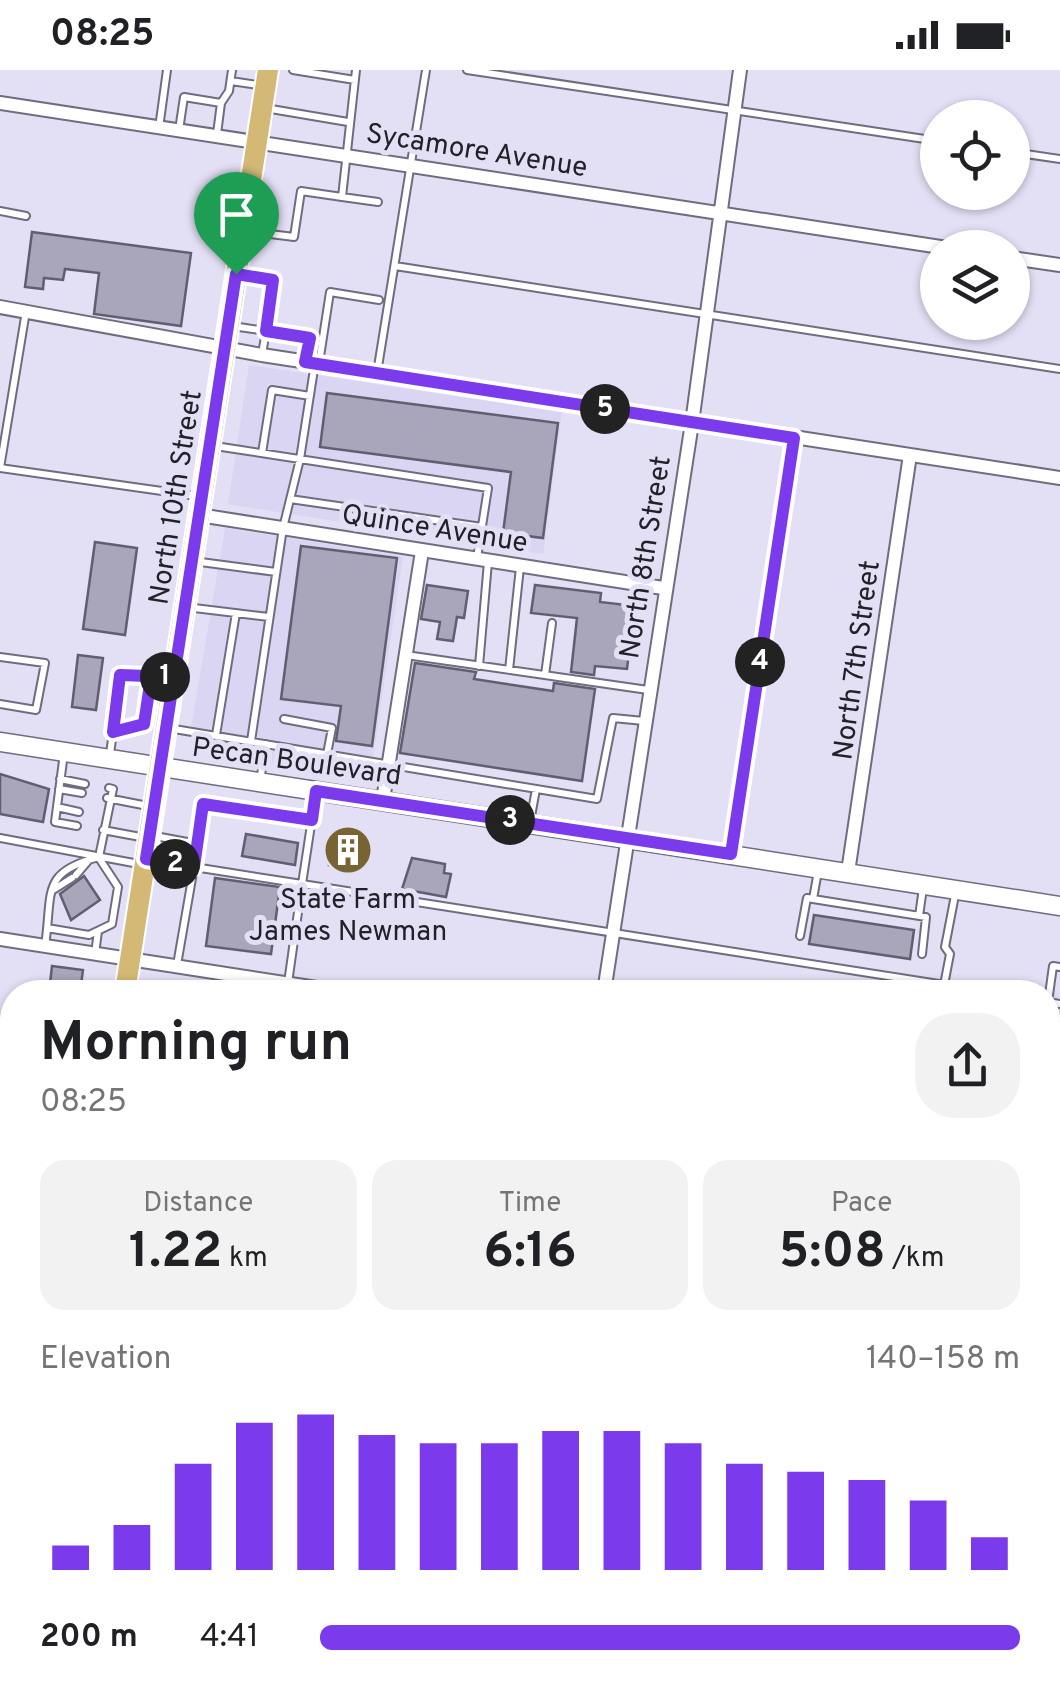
<!DOCTYPE html>
<meta charset="utf-8">
<style>
body{margin:0;font-family:Overpass,sans-serif;background:#f2f2f2;color:#202124;height:100vh;display:flex;flex-direction:column;font-size:38px;white-space:nowrap}
*{box-sizing:border-box;margin:0}
p{font-size:32px;color:#757577}
.icon{flex:none;width:55px;height:55px;fill:none;stroke:currentColor;stroke-width:2;stroke-linecap:round;stroke-linejoin:round}
.map{position:relative;flex:1;overflow:hidden}
.sheet{position:absolute;left:0px;top:910px;width:1060px;height:718px;display:flex;flex-direction:column;background:#fff;border-radius:40px 40px 0 0;box-shadow:0 2px 8px #0004}
.sheet>*{flex:none}
.tools{position:absolute;left:920px;top:30px;display:grid;gap:20px}
.tools a{display:grid;place-items:center;width:110px;height:110px;border-radius:50%;background:#fff;box-shadow:0 2px 8px #0004;font-size:50px}
.pin{position:absolute;display:grid;place-items:center;width:85px;height:85px;color:#fff;margin:-102px -42px;border-radius:50% 50% 50% 0;rotate:-45deg;box-shadow:0 0 10px #0007}
.pin .icon{rotate:45deg}
.km{position:absolute;width:50px;height:50px;margin:-25px;border-radius:50%;background:#222;color:#fff;font-size:28px;line-height:50px;text-align:center}
.round{display:grid;place-items:center;flex:none;width:105px;height:105px;border-radius:40px;background:#f2f2f2}
.summary{display:flex;align-items:center;justify-content:space-between;height:170px;padding:0 40px}
h1{font-size:55px;font-weight:700;line-height:75px}
.figures{display:grid;grid-template-columns:repeat(3,1fr);gap:15px;height:170px;padding:10px 40px}
.figures div{display:grid;align-content:center;border-radius:25px;background:#f2f2f2;text-align:center}
.figures b{font-size:50px;font-weight:700}
.figures small{font-size:28px;font-weight:400}
.figures p{font-size:28px}
.chart{height:280px;padding:20px 40px}
.chart p{display:flex;justify-content:space-between}
.chart svg{width:100%;height:180px;margin-top:10px;stroke:#7c3aed;stroke-width:6}
ul{padding:0 40px;list-style:none;font-size:32px}
li{display:grid;grid-template-columns:160px 120px 1fr;align-items:center;height:75px}
li i{height:25px;border-radius:12px;background:#7c3aed}
.status{display:flex;justify-content:space-between;align-items:center;height:70px;padding:0 50px;background:#fff;direction:ltr}
.status svg{height:28px;fill:currentColor}
.map>svg:first-child{display:block}
</style>
<div class="status"><b>08:25</b><svg viewBox="0 0 49 12"><path d="M0 12V9h3v3zM5 12V6h3v6zM10 12V3h3v9zM15 12V0h3v12zM26 1h20v11H26zM47 4h2v5h-2z"/></svg></div>
<div class="map">
<svg width="1060" height="1627" viewBox="0 0 1060 1627">
<rect width="100%" height="100%" fill="#e3dff5"/>
<path fill="#dad5f2" d="M249 295 562 342 543 484 228 434Z
M225 458 403 486 370 708 203 681 195 676 190 664Z"/>
<path fill="#a9a5ba" stroke="#625e71" stroke-width="2.5" d="M32 162 191 183 181 256 94 244 99 203 65 199 63 210 44 208 43 219 25 217Z
M327 323 558 353 543 468 503 463 511 402 320 377Z
M95 472 137 478 125 565 83 559Z
M301 476 397 488 372 676 336 671 341 636 281 629Z
M427 515 468 521 464 548 457 547 453 571 437 569 440 552 421 549Z
M535 515 601 523 600 532 635 536 627 599 595 596 594 605 571 602 577 548 531 543Z
M78 585 103 588 96 640 72 637Z
M415 593 476 602 474 609 553 621 554 613 595 619 582 711 400 683Z
M0 704 49 719 43 752 0 744Z
M333 763 366 767 363 795H329Z
M246 764 298 773 295 795 242 786Z
M412 788 445 794 444 803 451 804 446 827 402 819Z
M84 806 100 830 71 850 60 824Z
M215 808 280 817 271 884 206 876Z
M814 845 914 860 910 889 809 874Z
M52 896 83 900 80 922H49Z
M3 1102 12 1103V1191L0 1189Z
M2 1344 12 1345V1405L0 1404Z"/>
<g fill="none" stroke-linecap="round" stroke-linejoin="round">
<g stroke="#706c7f" stroke-width="10">
<path id="lane" d="M293 0 355 10
M467 0 938 71
M231 11 264 16
M221 33 229 21 232 0
M265 38 348 52
M159 58 167 0
M179 60 184 27 221 33 217 64
M1012 82 1060 89
M342 127 378 132
M0 141 26 146
M246 161 294 167 301 121 342 127 356 0
M395 196 1060 299
M240 205 273 210 266 261 310 268 305 291
M232 256 266 261 262 284
M319 293 330 222 379 230
M377 303 426 0
M215 376 488 418 477 488
M262 383 272 320 310 326
M0 398 197 426
M0 398 26 241
M290 429 482 457
M193 491 276 502
M186 537 269 547
M406 585 648 620
M0 587 45 593 36 640 0 634
M479 596 488 492
M509 600 520 497
M545 605 552 553
M284 649 332 658 327 684
M168 658 597 729 613 648 644 651
M113 662 120 605 151 608
M216 665 236 543
M251 671 283 458 300 389 315 293
M64 683 55 752 77 756
M110 684 113 662 144 653 151 608 168 607
M60 709 85 714
M260 711 266 674
M59 719 82 723
M316 722 302 814 990 922
M107 728 148 736
M57 737 79 742
M530 752 536 719
M103 760 146 768
M155 766 198 774
M0 768 139 794
M731 782 794 369
M147 789 194 797 177 895
M76 805 88 791
M53 820 72 808
M813 829 818 801
M919 846 923 818
M47 858 89 865 112 854 118 817 99 788
M800 866 807 828 813 829 926 847 922 884
M45 876C53 822 40 802 99 787L113 719 109 718
M95 884 98 861
M1060 897 1053 896 1048 932 1060 934
M288 913 302 814 194 797 203 734 312 750
M944 915 950 884 945 877 956 820
M0 1196 12 1198
M0 1435 12 1437
M0 1483 12 1485
M59 1627 60 1615"/>
</g>
<g stroke="#706c7f" stroke-width="16">
<path id="street" d="M0 33 947 178
M1012 188 1060 195
M0 237 262 285 1060 408
M199 445 663 518
M383 730 422 481
M848 802 910 385
M0 869 343 922
M604 922 692 353 740 0
M0 1089 12 1090
M1048 1255 1060 1258
M0 1310 12 1312
M0 1524 12 1526
M593 1615 665 1627
M486 1627 488 1615"/>
</g>
<g stroke="#706c7f" stroke-width="21">
<path id="secondary" d="M0 672 1060 836
M1048 1085 1060 1000
M964 1627 965 1615"/>
</g>
<g stroke="#fff" stroke-width="24">
<path id="primary" d="M125 922 268 0
M16 1627 18 1615"/>
</g>
<use href="#lane" stroke="#fff" stroke-width="6"/>
<use href="#street" stroke="#fff" stroke-width="12"/>
<use href="#secondary" stroke="#fff" stroke-width="18"/>
<use href="#primary" stroke="#d3b975" stroke-width="20"/>
</g>
<g fill="none" stroke-linecap="round" stroke-linejoin="round">
<g stroke="#fff" stroke-width="20">
<path id="route" d="M236 204 174 607 151 608 144 654 113 662 120 605 174 607 146 789 194 797 203 734 312 750 316 721 731 784 794 368 305 292 310 268 266 261 273 210 236 204"/>
</g>
<use href="#route" stroke="#7c3aed" stroke-width="12"/>
</g>
<defs>
<g id="building-disc" transform="scale(2.5)"><circle r="9.5" fill="#786332" stroke="#e3dff5"/><path d="M-4-6H4V6H1V3H-1V6H-4ZM-2.5-4.3h1.7v1.8h-1.7ZM.8-4.3h1.7v1.8H.8ZM-2.5-1h1.7V.8h-1.7ZM.8-1h1.7V.8H.8Z" fill="#fff"/></g>
</defs>
<g fill-rule="evenodd">
<use href="#building-disc" x="348" y="780"/>
</g>
<g text-anchor="middle" stroke-width="10" stroke-linejoin="round" paint-order="stroke">
<g font-size="28" fill="#222028" stroke="#e3dff5">
<text transform="translate(477 79) rotate(9)" y="10">Sycamore Avenue</text>
<text transform="translate(174 427) rotate(-81)" y="10">North 10th Street</text>
<text transform="translate(435 457) rotate(9)" y="10">Quince Avenue</text>
<text transform="translate(644 487) rotate(-81)" y="10">North 8th Street</text>
<text transform="translate(855 590) rotate(-82)" y="10">North 7th Street</text>
<text transform="translate(297 690) rotate(8)" y="10">Pecan Boulevard</text>
</g>
<g font-size="28" fill="#222028" stroke="#e3dff5">
<text x="348" y="838">State Farm<tspan x="348" dy="32">James Newman</tspan></text>
</g>
</g>
</svg>
<div class="tools">
<a><svg class="icon" aria-label="locate" viewBox="0 0 24 24"><circle cx="12" cy="12" r="6"/><path d="M12 2v4M12 18v4M2 12h4M18 12h4"/></svg></a>
<a><svg class="icon" aria-label="layers" viewBox="0 0 24 24"><path d="M12 4l9 5-9 5-9-5zM3 14l9 5 9-5"/></svg></a>
</div>
<div class="pin" style="left:236px;top:204px;background:#1e9e55"><svg class="icon" aria-label="arrive" viewBox="0 0 24 24"><path d="M6 21V4h12l-3 4 3 4H6"/></svg></div>
<b class="km" style="left:165px;top:607px">1</b>
<b class="km" style="left:175px;top:794px">2</b>
<b class="km" style="left:510px;top:750px">3</b>
<b class="km" style="left:760px;top:592px">4</b>
<b class="km" style="left:605px;top:339px">5</b>
<section class="sheet">
<div class="summary"><div><h1>Morning run</h1><p>08:25</p></div><a class="round"><svg class="icon" aria-label="share" viewBox="0 0 24 24"><path d="M12 15V3M7 8l5-5 5 5M5 13v7h14v-7"/></svg></a></div>
<div class="figures">
<div><p>Distance</p><b>1.22<small> km</small></b></div>
<div><p>Time</p><b>6:16</b></div>
<div><p>Pace</p><b>5:08<small> /km</small></b></div>
</div>
<div class="chart"><p><span>Elevation</span>140–158 m</p>
<svg viewBox="0 0 160 44" preserveAspectRatio="none"><path d="M5 44V38M15 44V33M25 44V18M35 44V8M45 44V6M55 44V11M65 44V13M75 44V13M85 44V10M95 44V10M105 44V13M115 44V18M125 44V20M135 44V22M145 44V27M155 44V36"/></svg>
</div>
<ul>
<li><b>200 m</b>4:41<i style="width:100%"></i></li>
</ul>
</section>
</div>
